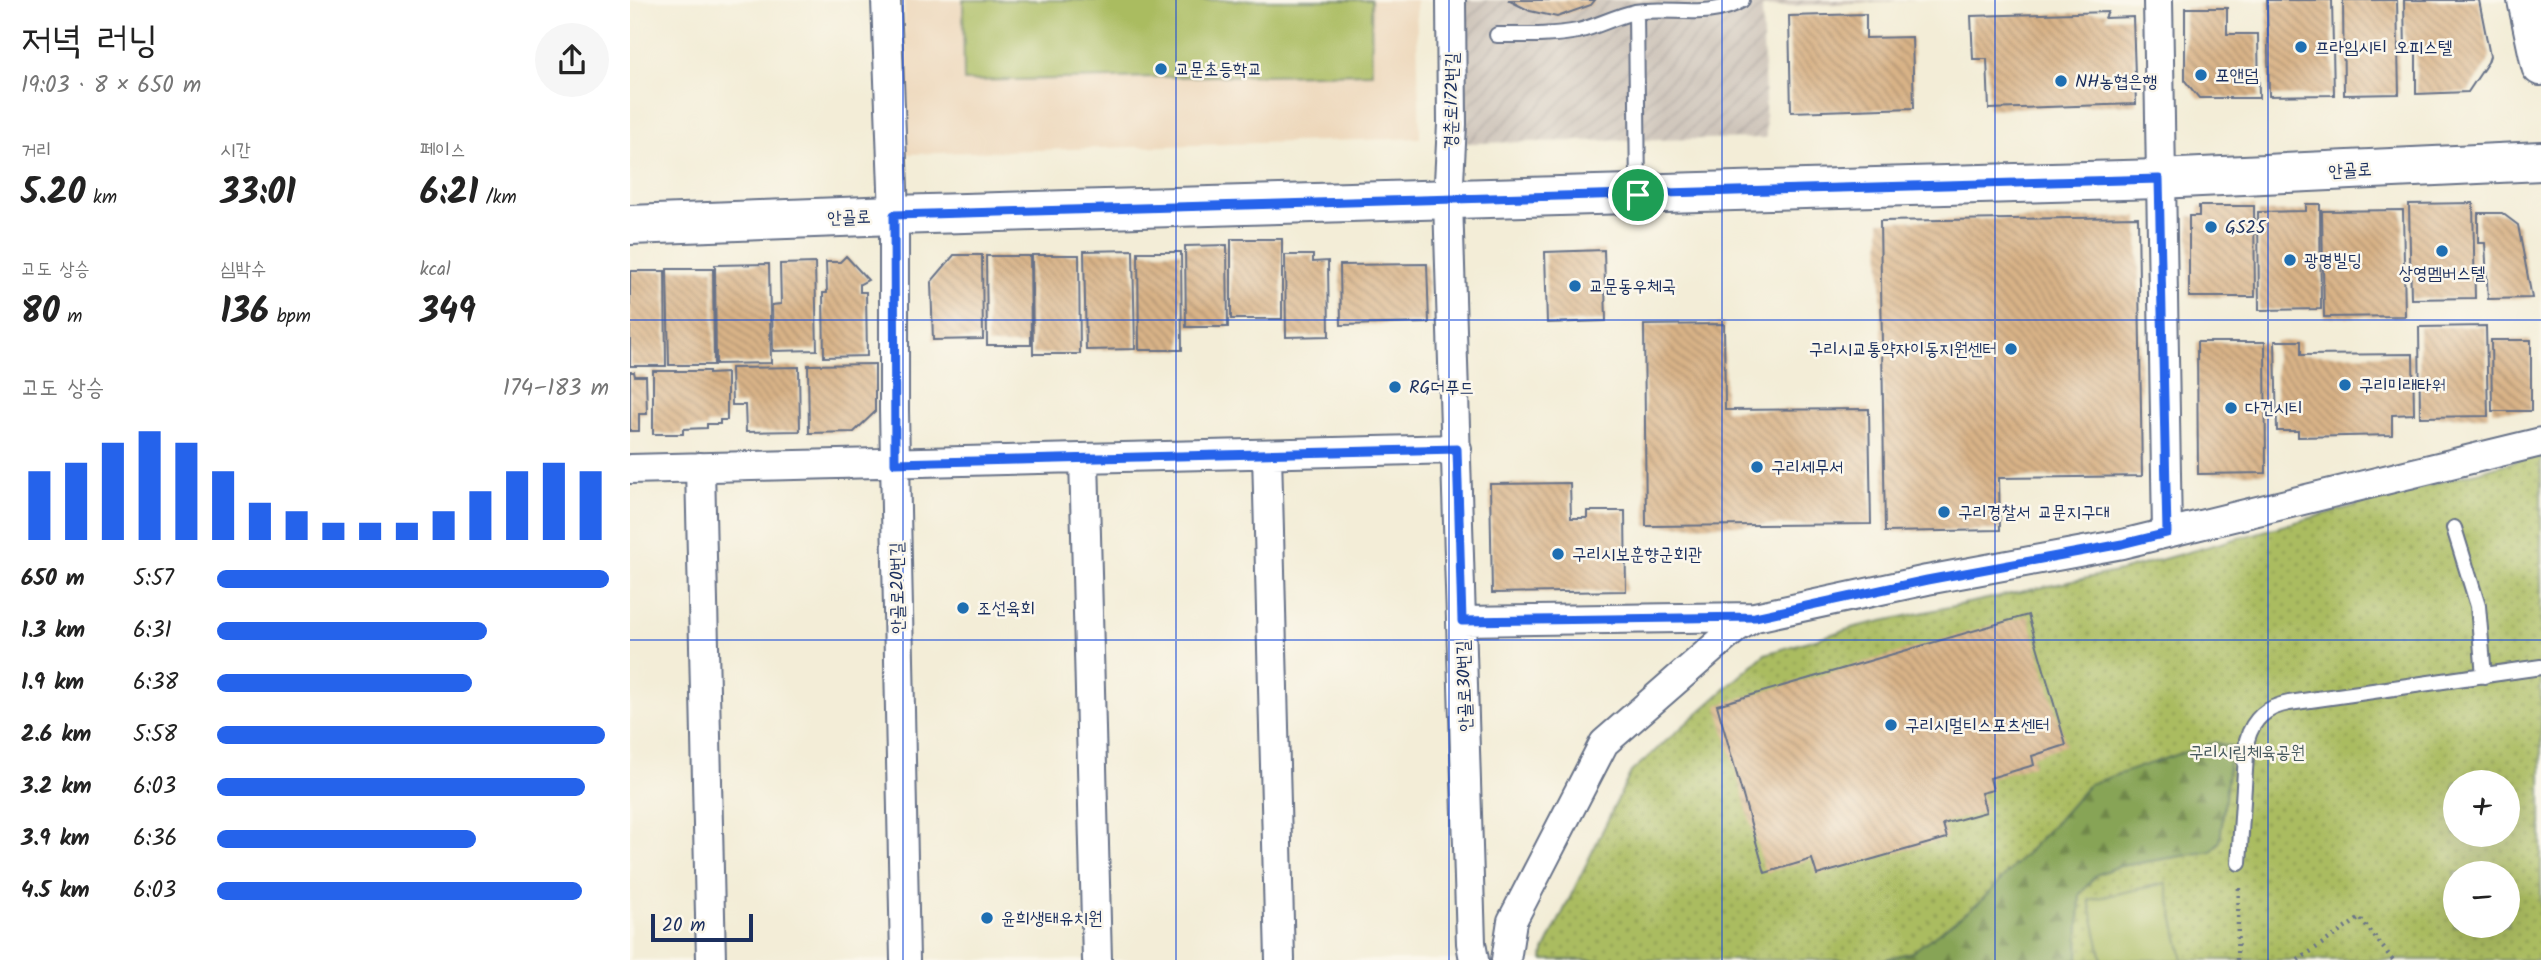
<!DOCTYPE html>
<html lang="ko">
<meta charset="utf-8">
<style>
body{margin:0;font-family:Kalam,"Poor Story",sans-serif;background:#f6f6f6;color:#222;height:100vh;display:flex;flex-direction:column;font-size:26px;white-space:nowrap}
*{box-sizing:border-box;margin:0}
p{font-size:23px;color:#767676}
.icon{flex:none;width:38px;height:38px;fill:none;stroke:currentColor;stroke-width:2;stroke-linecap:round;stroke-linejoin:round}
.map{position:relative;flex:1;overflow:hidden}
.panel{display:flex;flex-direction:column;background:#fff;width:630px}
.panel>*{flex:none}
.controls{position:absolute;left:1813px;top:770px;display:grid;gap:14px}
.controls a{display:grid;place-items:center;width:77px;height:77px;border-radius:50%;background:#fff;box-shadow:0 7px 28px #0002;font-size:35px}
.scale{position:absolute;left:21px;bottom:18px;width:102px;box-sizing:border-box;padding-left:7px;border:4px solid #1b2f5e;border-top:0;font-size:19px;line-height:24px;white-space:nowrap;color:#1b2f5e;-webkit-text-stroke:5px #fbf7ec;paint-order:stroke}
.pin{position:absolute;display:grid;place-items:center;width:60px;height:60px;color:#fff;margin:-30px;border:4px solid #fff;border-radius:50%;box-shadow:0 2px 7px #0007}
.round{display:grid;place-items:center;flex:none;width:74px;height:74px;border-radius:37px;background:#f6f6f6}
.summary{display:flex;align-items:center;justify-content:space-between;height:119px;padding:0 21px}
h1{font-size:38px;font-weight:600;line-height:52px}
.stats{display:grid;grid-template-columns:repeat(3,1fr);gap:10px;height:119px;padding:7px 21px}
.stats div{display:grid;align-content:center}
.stats b{font-size:35px;font-weight:600}
.stats small{font-size:19px;font-weight:400}
.stats p{font-size:19px}
.chart{height:196px;padding:14px 21px}
.chart p{display:flex;justify-content:space-between}
.chart svg{width:100%;height:126px;margin-top:7px;stroke:#2563eb;stroke-width:6}
ul{padding:0 21px;list-style:none;font-size:23px}
li{display:grid;grid-template-columns:112px 84px 1fr;align-items:center;height:52px}
li i{height:18px;border-radius:9px;background:#2563eb}
main{display:flex;flex:1;min-height:0}
.map>svg:first-child{display:block}
</style>
<main>
<section class="panel">
<div class="summary"><div><h1>저녁 러닝</h1><p>19:03 · 8 × 650 m</p></div><a class="round"><svg class="icon" aria-label="share" viewBox="0 0 24 24"><path d="M12 15V3M7 8l5-5 5 5M5 13v7h14v-7"/></svg></a></div>
<div class="stats">
<div><p>거리</p><b>5.20<small> km</small></b></div>
<div><p>시간</p><b>33:01</b></div>
<div><p>페이스</p><b>6:21<small> /km</small></b></div>
</div>
<div class="stats">
<div><p>고도 상승</p><b>80<small> m</small></b></div>
<div><p>심박수</p><b>136<small> bpm</small></b></div>
<div><p>kcal</p><b>349</b></div>
</div>
<div class="chart"><p><span>고도 상승</span>174–183 m</p>
<svg viewBox="0 0 160 44" preserveAspectRatio="none"><path d="M5 44V20M15 44V17M25 44V10M35 44V6M45 44V10M55 44V20M65 44V31M75 44V34M85 44V38M95 44V38M105 44V38M115 44V34M125 44V27M135 44V20M145 44V17M155 44V20"/></svg>
</div>
<ul>
<li><b>650 m</b>5:57<i style="width:100%"></i></li>
<li><b>1.3 km</b>6:31<i style="width:69%"></i></li>
<li><b>1.9 km</b>6:38<i style="width:65%"></i></li>
<li><b>2.6 km</b>5:58<i style="width:99%"></i></li>
<li><b>3.2 km</b>6:03<i style="width:94%"></i></li>
<li><b>3.9 km</b>6:36<i style="width:66%"></i></li>
<li><b>4.5 km</b>6:03<i style="width:93%"></i></li>
</ul>
</section>
<div class="map">
<svg width="1911" height="960" viewBox="0 0 1911 960">
<defs>
<pattern id="industrial-furrows" width="10" height="10" patternUnits="userSpaceOnUse" patternTransform="scale(1.75)"><rect width="10" height="10" fill="#ccc2b8"/><path d="M-1 1l2-2M0 10L10 0M9 11l2-2" fill="none" stroke="#afa7a1"/></pattern>
<pattern id="grass-dots" width="8" height="8" patternUnits="userSpaceOnUse" patternTransform="scale(1.75)"><rect width="8" height="8" fill="#aabc60"/><path d="M2 2h.1M6 6h.1" fill="none" stroke="#8a9952" stroke-width="1.8" stroke-linecap="round"/></pattern>
<pattern id="forest-firs" width="22" height="20" patternUnits="userSpaceOnUse" patternTransform="scale(1.75)"><rect width="22" height="20" fill="#87a456"/><path d="M5 1l3.5 6h-7zM16 11l3.5 6h-7z" fill="#6e864a"/></pattern>
<pattern id="building-back-hatch" width="6" height="6" patternUnits="userSpaceOnUse" patternTransform="scale(1.75)"><rect width="6" height="6" fill="#d9b387"/><path d="M-1 5l2 2M0 0l6 6M5-1l2 2" fill="none" stroke="#af9272"/></pattern>
</defs>
<rect width="100%" height="100%" fill="#fbf7ec"/>
<filter id="ink" filterUnits="userSpaceOnUse"><feTurbulence type="fractalNoise" baseFrequency=".0143" numOctaves="2"/><feDisplacementMap in="SourceGraphic" scale="14" xChannelSelector="R" yChannelSelector="G"/><feConvolveMatrix kernelMatrix="1 2 1 2 8 2 1 2 1" color-interpolation-filters="sRGB"/></filter>
<filter id="wash" filterUnits="userSpaceOnUse"><feTurbulence type="fractalNoise" baseFrequency=".00686" numOctaves="4" result="noise"/><feDisplacementMap in="SourceGraphic" scale="28" xChannelSelector="R" yChannelSelector="G"/><feGaussianBlur stdDeviation="1.57" result="paint"/><feColorMatrix in="noise" values="0 0 0 0 0 0 0 0 0 0 0 0 0 0 0 0 0 1.4 0 .05"/><feComposite in="paint" operator="in"/></filter>
<g filter="url(#wash)">
<rect width="100%" height="100%" fill="#f3edd7"/>
<path fill="#edd7ba" d="M274 0H786L790 138 276 154Z"/>
<path fill="url(#industrial-furrows)" d="M831 0H1287L1132 7 1136 138 836 143Z"/>
<path fill="url(#grass-dots)" stroke="#62765f" stroke-width="2" fill-rule="evenodd" d="M1911 454V960H913L914 951 1001 772 1135 654 1229 626 1490 571ZM1825 782H1878V835H1825ZM1825 873H1878V926H1825Z"/>
<path fill="url(#forest-firs)" stroke="#516a5a" stroke-width="2" d="M1585 742 1601 747 1590 841 1582 851 1486 867 1466 875 1450 894 1448 960H1251L1282 952 1349 903 1425 823 1459 784Z"/>
<path fill="#aabc60" stroke="#62765f" stroke-width="2" d="M333 0H741L742 73 334 81Z
M1536 883 1553 960H1472L1459 900Z"/>
<g id="blocks">
<path fill="url(#building-back-hatch)" d="M878 0H965L961 5 927 17 900 11Z
M1637 0H1702L1704 95 1639 96Z
M1713 0H1767L1769 94 1714 95Z
M1774 0H1849L1860 56 1858 62 1838 92 1786 94V52L1775 53Z
M1555 8H1597V34H1628L1629 98H1569L1555 81Z
M1478 12 1475 18 1503 17 1506 104 1359 109 1357 59H1343L1341 16Z
M1236 14V38L1282 37 1284 108 1161 112 1159 16Z
M1843 203 1845 298 1781 299 1779 204Z
M1676 204H1690L1691 309 1629 310 1628 212 1676 211Z
M1569 206H1624L1625 297H1559V216H1569Z
M1773 210 1775 316 1694 317 1692 211Z
M1848 213H1872L1888 225 1902 298 1858 299 1855 243H1848Z
M1508 217 1512 476 1369 478 1370 530 1255 532 1250 221Z
M601 239H652V319H601Z
M597 245 598 327H556L555 246Z
M503 250 505 349 456 350 454 251Z
M974 250 976 321 917 323 915 252Z
M508 252H551L552 350H509Z
M324 255H352L353 339 303 340 301 282Z
M402 255H449L450 354H403Z
M655 255H683V262L698 261 699 336 656 337Z
M216 256 238 280 230 284V292H236L237 356 194 357 193 293H197L196 262H210Z
M356 256H400L401 345H357Z
M185 263 187 350 143 351 142 305 151 304 150 264Z
M139 264 141 363 86 364 85 265Z
M797 264 799 323 711 325 710 265Z
M37 269H83L84 365H39Z
M0 271H35L36 366H0Z
M1094 324 1095 410 1239 409 1241 524 1016 526 1014 325Z
M1856 326 1858 416 1790 417 1789 327Z
M1861 340H1901V411H1862Z
M1645 341H1671V355L1783 354 1784 414 1762 415V435L1668 437V431H1647Z
M1567 342H1635L1636 473 1568 474Z
M245 364V412L224 432 179 433 178 365Z
M169 367 170 431 116 432 115 405H102L101 368Z
M23 371H79V374L97 373V420H90V424H77V428L53 429V434H23Z
M0 372H4L5 376H16L17 414H9V431H0Z
M940 483 941 518H957V511H995L996 591 862 593 860 484Z
M1398 615 1436 745 1402 756 1404 765 1360 778 1363 790 1351 793 1356 812 1313 824 1317 838 1187 875 1182 859 1135 873 1087 705Z"/>
</g>
</g>
<g filter="url(#ink)">
<use href="#blocks" fill-opacity="0" stroke="#677288" stroke-width="2"/>
<g fill="none" stroke-linecap="round" stroke-linejoin="round">
<g stroke="#677288" stroke-width="18">
<path id="lane" d="M1006 12 1008 194
M867 35C894 35 921 36 948 31 968 26 986 16 1005 12 1041 6 1079 20 1112 0
M1824 528 1848 606 1854 676
M1609 863 1617 740C1623 719 1636 707 1659 703L1911 667"/>
</g>
<g stroke="#677288" stroke-width="32">
<path id="street" d="M256 0 264 215V410L275 960
M821 0 822 124 818 201 841 943 844 960
M1528 0 1537 533
M637 454 650 960
M454 458 467 960
M70 467 81 960
M0 469 827 449
M832 621 1125 617
M876 960 882 921 974 743 1106 628 1125 617 1297 580 1492 544 1911 442"/>
</g>
<g stroke="#677288" stroke-width="42">
<path id="secondary" d="M1897 0 1911 66
M0 225 264 215 1529 179 1911 161"/>
</g>
<path stroke="#677288" stroke-width="4.5" stroke-dasharray="2 5" stroke-linecap="butt" d="M1607 960 1609 885
M1668 960 1730 918 1763 960"/>
<use href="#lane" stroke="#fff" stroke-width="14"/>
<use href="#street" stroke="#fff" stroke-width="28"/>
<use href="#secondary" stroke="#fff" stroke-width="38"/>
</g>
</g>
<g fill="none" stroke-linecap="round" stroke-linejoin="round" filter="url(#ink)">
<g stroke="#fff" stroke-width="14">
<path id="route" d="M1529 179 1537 533 1492 544 1297 580 1125 617 832 621 827 449 265 463 264 215Z"/>
</g>
<use href="#route" stroke="#2563eb" stroke-width="9"/>
</g>
<path fill="none" stroke="#1d4ed8" stroke-width="2" stroke-opacity="0.55" d="M273 0V960M546 0V960M819 0V960M1092 0V960M1365 0V960M1638 0V960M0 320H1911M0 640H1911"/>
<g fill="#1f6fb2" stroke="#fbf7ec" stroke-width="2.5">
<circle cx="1671" cy="47" r="7"/>
<circle cx="531" cy="69" r="7"/>
<circle cx="1571" cy="75" r="7"/>
<circle cx="1431" cy="81" r="7"/>
<circle cx="1581" cy="227" r="7"/>
<circle cx="1812" cy="251" r="7"/>
<circle cx="1660" cy="260" r="7"/>
<circle cx="945" cy="286" r="7"/>
<circle cx="1381" cy="349" r="7"/>
<circle cx="1715" cy="385" r="7"/>
<circle cx="765" cy="387" r="7"/>
<circle cx="1601" cy="408" r="7"/>
<circle cx="1127" cy="467" r="7"/>
<circle cx="1314" cy="512" r="7"/>
<circle cx="928" cy="554" r="7"/>
<circle cx="333" cy="608" r="7"/>
<circle cx="1261" cy="725" r="7"/>
<circle cx="357" cy="918" r="7"/>
</g>
<g text-anchor="middle" stroke-width="5" stroke-linejoin="round" paint-order="stroke">
<g font-size="18" fill="#1b2f5e" stroke="#fbf7ec" text-anchor="start">
<text x="1685" y="53">프라임시티 오피스텔</text>
<text x="545" y="75">교문초등학교</text>
<text x="1585" y="81">포앤덤</text>
<text x="1445" y="87">NH농협은행</text>
<text x="1595" y="233">GS25</text>
<text x="1674" y="266">광명빌딩</text>
<text x="1812" y="279" text-anchor="middle">상영멤버스텔</text>
<text x="959" y="292">교문동우체국</text>
<text x="1367" y="355" text-anchor="end">구리시교통약자이동지원센터</text>
<text x="1729" y="391">구리미래타워</text>
<text x="779" y="393">RG더푸드</text>
<text x="1615" y="414">다건시티</text>
<text x="1141" y="473">구리세무서</text>
<text x="1328" y="518">구리경찰서 교문지구대</text>
<text x="942" y="560">구리시보훈향군회관</text>
<text x="347" y="614">조선육회</text>
<text x="1275" y="731">구리시멀티스포츠센터</text>
<text x="371" y="924">윤희생태유치원</text>
</g>
<g font-size="18" fill="#1b2f5e" stroke="#fbf7ec">
<text transform="translate(821 101) rotate(-89)" y="6">경춘로172번길</text>
<text transform="translate(1720 170) rotate(-3)" y="6">안골로</text>
<text transform="translate(219 217) rotate(-2)" y="6">안골로</text>
<text transform="translate(267 588) rotate(-91)" y="6">안골로20번길</text>
<text transform="translate(834 686) rotate(-92)" y="6">안골로30번길</text>
</g>
<g font-size="18" fill="#46595f" stroke="#fbf7ec">
<text x="1617" y="758">구리시립체육공원</text>
</g>
</g>
</svg>
<div class="controls">
<a>+</a>
<a>−</a>
</div>
<div class="scale">20 m</div>
<div class="pin" style="left:1008px;top:195px;background:#1e9e55"><svg class="icon" aria-label="arrive" viewBox="0 0 24 24"><path d="M6 21V4h12l-3 4 3 4H6"/></svg></div>
</div>
</main>
